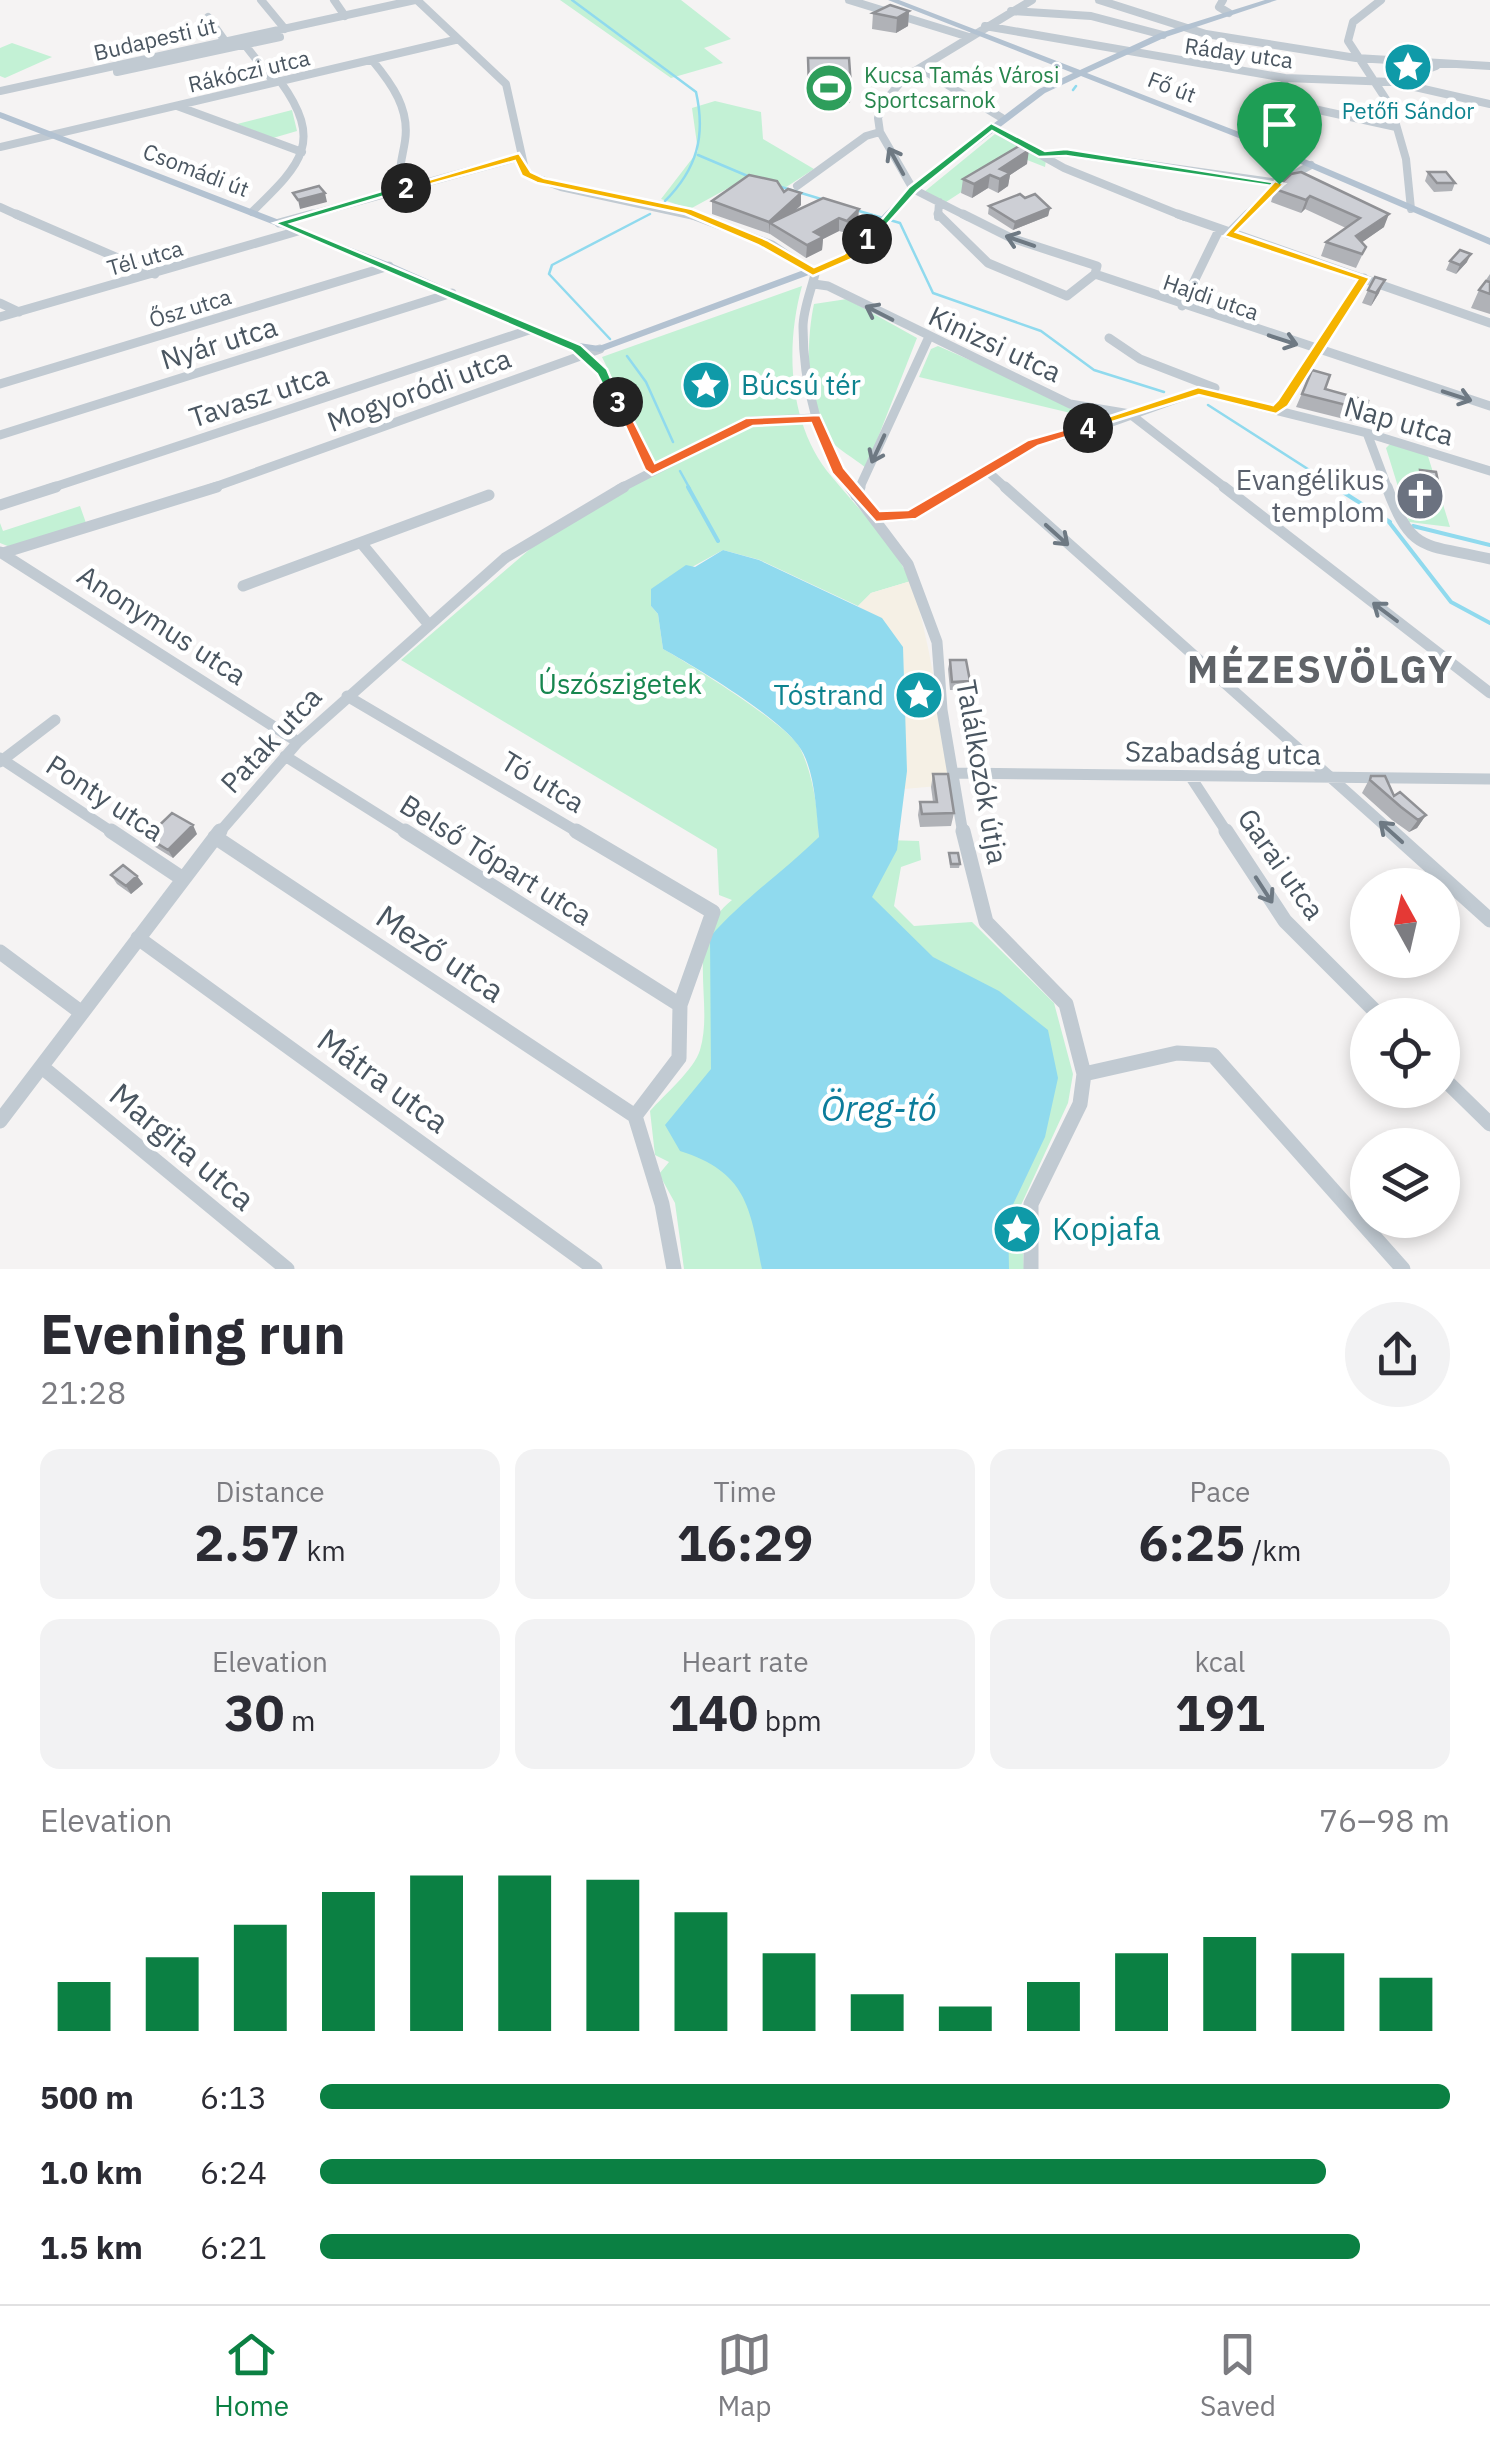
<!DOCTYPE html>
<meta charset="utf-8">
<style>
body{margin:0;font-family:"IBM Plex Sans",sans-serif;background:#f2f2f3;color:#2b2b33;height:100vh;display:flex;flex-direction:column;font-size:38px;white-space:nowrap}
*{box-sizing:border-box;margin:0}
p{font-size:32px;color:#7c7c81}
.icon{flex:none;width:55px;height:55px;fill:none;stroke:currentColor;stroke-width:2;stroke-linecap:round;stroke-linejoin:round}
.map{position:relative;height:1269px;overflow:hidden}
.details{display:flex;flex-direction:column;background:#fff;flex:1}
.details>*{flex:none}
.needle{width:65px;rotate:352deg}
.controls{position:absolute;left:1350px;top:868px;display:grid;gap:20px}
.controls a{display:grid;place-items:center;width:110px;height:110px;border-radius:50%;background:#fff;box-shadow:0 5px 15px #0003;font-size:50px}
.pin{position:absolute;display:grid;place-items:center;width:85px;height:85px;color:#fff;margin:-102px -42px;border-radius:50% 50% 50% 0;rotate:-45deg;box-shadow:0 0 10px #0007}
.pin .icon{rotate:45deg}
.km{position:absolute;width:50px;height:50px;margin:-25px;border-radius:50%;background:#222;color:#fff;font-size:28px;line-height:50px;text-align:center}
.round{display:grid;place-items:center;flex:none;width:105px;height:105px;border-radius:52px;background:#f2f2f3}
.head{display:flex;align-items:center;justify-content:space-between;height:170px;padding:0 40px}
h1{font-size:55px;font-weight:700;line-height:75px}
.stats{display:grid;grid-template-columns:repeat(3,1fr);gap:15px;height:170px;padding:10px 40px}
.stats div{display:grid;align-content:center;border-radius:20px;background:#f2f2f3;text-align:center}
.stats b{font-size:50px;font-weight:700}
.stats small{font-size:28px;font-weight:400}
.stats p{font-size:28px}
.chart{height:280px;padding:20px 40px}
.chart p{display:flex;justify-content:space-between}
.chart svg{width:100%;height:180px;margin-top:10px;stroke:#0b8043;stroke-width:6}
ul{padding:0 40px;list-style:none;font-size:32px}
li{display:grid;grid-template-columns:160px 120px 1fr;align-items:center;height:75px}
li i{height:25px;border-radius:12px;background:#0b8043}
.menu{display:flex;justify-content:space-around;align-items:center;height:140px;border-top:2px solid #e1e1e2;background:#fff;font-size:28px;color:#7c7c81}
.menu a{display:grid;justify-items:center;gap:5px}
.menu .active{color:#0b8043}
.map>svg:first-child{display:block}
</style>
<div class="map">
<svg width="1490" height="1269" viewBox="0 0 1490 1269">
<rect width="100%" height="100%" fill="#f5f3f3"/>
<path fill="#c3f1d5" d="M560 0H681L731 39 704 48 723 63 671 78Z
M12 43 52 57 5 78 0 76V48Z
M715 101 761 112 763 139 814 169 780 191 745 179 690 209 661 199 698 151 692 108Z
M292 110 297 131 273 138 237 124Z
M995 134 1046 160 1045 167 1017 156 946 202 924 192Z
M802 286C785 347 788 426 832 477 861 512 890 540 911 581L871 593 858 606 760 560 723 550 652 589 651 606 658 614 663 649C690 664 788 725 800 748 813 774 818 810 819 838L919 841 921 860 901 867 894 906 914 926 972 922 1054 1003 1073 1074 1068 1103 1021 1205 1024 1269H684L675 1203 659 1174 669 1162 655 1155 650 1111C664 1095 694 1070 700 1050 715 1000 682 940 732 900L719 895 717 849 401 660 544 537 657 472 602 357Z
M847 299 917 338 866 468C854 458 837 449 828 438 805 407 806 341 814 304Z
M938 346 1097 416 1100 420 919 377 931 349Z
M1391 443 1427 453 1450 527 1409 522 1386 448Z
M80 506 86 523 10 547 0 543V523L3 531Z"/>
<path fill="#f5f0e5" d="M911 581C932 648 940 717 950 785L904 789 903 647 858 606 871 593Z"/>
<path fill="#90daee" d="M723 550 759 560 882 618 903 647 907 771 897 850 872 897 933 957 999 991 1048 1030 1058 1078 1045 1137 1008 1215 1009 1269H762C750 1206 746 1172 680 1151L665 1125 711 1069 710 937C743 899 783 872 819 837 816 810 815 767 798 745 777 716 696 667 663 649L658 614 651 606V589L686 565 695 567Z"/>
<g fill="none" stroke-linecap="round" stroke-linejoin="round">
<path stroke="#90daee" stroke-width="2.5" d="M572 0 696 92C706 136 697 169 665 201
M1073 90 1076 86
M698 155 750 177
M778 186 821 199
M859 211 900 223 933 293 1041 331 1094 370 1164 392
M610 339 549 274 552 265 650 214
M627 356 646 382 673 442
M1208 405 1339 489
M680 471 690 489"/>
<path stroke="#90daee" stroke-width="4" d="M688 487 718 541
M1335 487 1390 522
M1389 522 1451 602 1490 623
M1413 526 1490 545"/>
<path stroke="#c1cad2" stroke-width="8" d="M261 0 285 29
M334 0 345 16
M417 0 506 84 526 174 561 187 699 217
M849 0 969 37
M1099 0 1206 34 1356 58 1490 66
M1223 0 1219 7 1229 13
M1381 0 1353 22 1348 41 1391 107 1406 159 1411 209
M1011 11 1091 16 1163 35
M208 17 225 41
M985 26 1285 78 1393 82 1490 104
M245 45 274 82
M372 60C392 84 410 109 405 141 402 161 397 169 403 189
M920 68 1002 118
M117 72 280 37
M1285 78 1282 102 1396 127
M1397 81 1436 66
M0 91 415 0
M177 106 302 152
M991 127 1064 168 1185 217
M0 147 455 40
M1043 155 1066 153 1279 183
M797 186 866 136 880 132
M0 207 22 217
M252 212C300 165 325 143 280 81
M302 217 519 157
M938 217 939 202
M968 217 913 189 880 132 878 118 885 101 905 77 1032 0
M1245 217 1279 183 1311 165"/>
<path stroke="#c1cad2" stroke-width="9" d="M16 214 155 274
M690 214 772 245 815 274C811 291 803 310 803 327 803 384 818 444 852 489
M938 214 988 263 1067 296 1095 274
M963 214 1011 238 1097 266 1095 274
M1178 214 1490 323
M279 223 312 214
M1228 234 1248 214
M1095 274 1490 406
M814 284 828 286 1070 404 1130 414 1227 489
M0 303 19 312
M1182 306 1219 230
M0 317 298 231
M1109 338 1140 359 1215 388
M581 351 603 372 652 471
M0 384 389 266
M1276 410 1364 278
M1367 433 1388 489
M0 435 452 293
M985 469 1007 489
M48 489 532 329
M209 489 600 349
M619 489 751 421 815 418
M859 489 928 339
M955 489 1033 443 1109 423 1198 391 1367 433 1490 471"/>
<path stroke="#c1cad2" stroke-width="11" d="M850 487 908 564 937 642 942 710 963 834
M1005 487 1394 834
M1224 487 1490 693
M1387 487C1412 555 1424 543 1490 559
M856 496 860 487
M0 505 56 487
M876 517 911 515 959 487
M362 544 429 625
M0 552 298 742
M3 553 217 487
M243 586 489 495
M347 696 581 834
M285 756 409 834
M0 758 115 834
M0 762 55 720
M956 773 1490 779
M1192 779 1228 834
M218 834 298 742 505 558 624 487"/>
<path stroke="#c1cad2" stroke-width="15" d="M111 831 183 879
M405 831 680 1005
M576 831 713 912 680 1005 679 1058 635 1116 662 1204 674 1269
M963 831 986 922 1066 1004 1084 1074 1080 1104 1031 1204V1269
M1226 831 1285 921 1379 1015
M1391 831 1490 920
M215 837 635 1116
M138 938 595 1269
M0 952 82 1013
M42 1067 287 1269
M1084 1074 1177 1053 1213 1055 1403 1269
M1442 1077 1490 1124
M0 1121 220 831"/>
<path fill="#b3c2d1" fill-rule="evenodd" d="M888 0H899L1080 70 1160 33 1265 0H1277L1166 37 1087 73 1265 142 1490 238V245L1259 146 1081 76 1045 93 916 191 852 259 600 352 560 346 385 268 0 118V112L3 113 393 264 566 341 599 346 844 255 910 187 1039 89 1073 73Z"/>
</g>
<path fill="#b0b2b7" d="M909 11 908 26 896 33 872 29 873 13Z
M808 58 851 87 850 103H809Z
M1027 164 1010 175 1008 186 998 193 988 188 972 198 961 193 963 179Z
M1428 172 1455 183 1452 191 1434 192 1425 181Z
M1291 174 1384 227 1362 242 1366 247 1356 268 1321 256 1326 242 1346 228 1305 209 1301 213 1271 202 1275 189Z
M784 192 801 205 795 211 858 222 846 233 839 231 823 239 822 250 806 258 770 234 712 214V201Z
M1025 198 1050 208 1048 216 1013 230 988 214 989 206Z
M1450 261 1467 262 1456 274 1446 270Z
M1490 274V314L1471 308 1479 290Z
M1368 290 1379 293 1371 306 1362 303Z
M1312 370 1325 389 1366 410 1360 423 1296 407Z
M1420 470 1439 486 1430 504 1413 502 1411 488Z
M950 660 970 681 968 690H950L948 669Z
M933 774 954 813 951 826 920 827 918 815 920 802H933L931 787Z
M1371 776 1394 796 1426 815 1417 828 1409 832 1392 820 1362 793Z
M197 834 173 858 152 845 147 837Z
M949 853 960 864 959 868H950Z
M111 875 137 876 143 884 131 894 117 884Z"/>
<path fill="#909195" d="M909 11 908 26 896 33 897 18Z
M1029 150 1027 164 1010 175 1008 186 998 193 1000 169Z
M990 175 988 188 972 198 974 184Z
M325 193 327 202 300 209 298 200Z
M801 193V205L777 227 770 223 769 235V222Z
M1310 196 1305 209 1301 213 1306 200Z
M1050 208 1048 216 1013 230 1015 222Z
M859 209 858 222 846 233 847 221Z
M1389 214 1384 227 1351 250 1356 236Z
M839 218V231L823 239 822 250 806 258 807 245 814 232Z
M1471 254 1467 262 1456 274 1460 265Z
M1385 280 1379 293 1371 306 1376 293Z
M1426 815 1417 828 1409 832 1418 820Z
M193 825 197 834 173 858 168 850Z
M137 876 143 884 131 894 126 886Z"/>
<path fill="#cdcfd5" stroke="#909195" stroke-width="2.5" d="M890 5 909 11 897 18 873 13Z
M808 58H849L851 87H809Z
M1019 146 1029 150 1000 169 1010 173 1000 179 990 175 974 184 963 179Z
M1301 172 1389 214 1356 236 1366 247 1362 254 1326 242 1360 218 1310 196 1306 200 1275 189 1291 174Z
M1428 172H1446L1455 183H1437Z
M749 175 777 181 784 192 788 189 801 193 769 222 712 201Z
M319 186 325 193 298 200 293 193Z
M1020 194 1025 198 1035 194 1050 208 1015 222 989 206Z
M823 198 859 209 847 221 839 218 814 232 823 237 807 245 770 223Z
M1460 250 1471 254 1460 265 1450 261Z
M1375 277 1385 280 1376 293 1368 290Z
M1486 281 1490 282V294L1479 290Z
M1312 370 1330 375 1325 389 1368 401 1366 410 1302 394Z
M1420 470 1436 472 1439 486 1422 484Z
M950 660H966L970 681 952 682Z
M933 774H948L954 813 922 814 920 802H937Z
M1371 776H1385L1394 796 1400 792 1426 815 1418 820 1401 807 1370 780Z
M172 813 193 825 168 850 147 837Z
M949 853H958L960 864H951Z
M123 865 137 876 126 886 111 875Z"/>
<defs><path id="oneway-shaft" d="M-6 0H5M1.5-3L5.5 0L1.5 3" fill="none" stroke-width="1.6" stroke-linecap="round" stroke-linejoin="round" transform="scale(2.5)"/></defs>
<g stroke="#6e7983">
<use href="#oneway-shaft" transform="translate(896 161) rotate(-119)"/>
<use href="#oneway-shaft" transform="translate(1020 241) rotate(-161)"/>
<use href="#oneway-shaft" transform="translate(879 313) rotate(-153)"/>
<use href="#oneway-shaft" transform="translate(1283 340) rotate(18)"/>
<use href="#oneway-shaft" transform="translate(1457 396) rotate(18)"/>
<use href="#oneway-shaft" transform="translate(878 449) rotate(115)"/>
<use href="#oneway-shaft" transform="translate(1057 535) rotate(42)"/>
<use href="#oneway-shaft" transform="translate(1385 612) rotate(-143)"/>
<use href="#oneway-shaft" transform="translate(1391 832) rotate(-138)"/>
<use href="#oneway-shaft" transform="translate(1264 890) rotate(57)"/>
</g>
<path fill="#22a559" stroke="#fff" stroke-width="2.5" d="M991 123 1045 151 1066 149 1284 184 1279 187 1066 156 1039 157 992 131 917 191 871 242H863L909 187Z"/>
<path fill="#f5b400" stroke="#fff" stroke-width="2.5" d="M519 153 531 172 544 178 692 209 767 240 814 267 844 254 863 237 873 239 852 259 813 276 758 245 685 214 537 183 522 176 515 161 406 191 401 188Z"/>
<path fill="#22a559" stroke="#fff" stroke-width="2.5" d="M402 185 412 188 291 224 581 345 607 369 622 405H613L597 374 572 351 274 223Z"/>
<path fill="#f0652b" stroke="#fff" stroke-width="2.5" d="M613 399 624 402 655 463 746 418 820 415 844 468 880 511 908 510 1028 440 1088 423 1095 428 1038 446 916 519 876 522 832 473 811 423 753 426 652 475 645 470Z"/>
<path fill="#f5b400" stroke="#fff" stroke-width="2.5" d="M1275 181 1284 184 1236 232 1370 278 1288 406 1276 414 1199 395 1083 431V425L1198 387 1273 405 1278 400 1357 280 1224 236Z"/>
<defs>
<g id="sight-disc" transform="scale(2.5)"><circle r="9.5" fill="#0f9aa8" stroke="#fff"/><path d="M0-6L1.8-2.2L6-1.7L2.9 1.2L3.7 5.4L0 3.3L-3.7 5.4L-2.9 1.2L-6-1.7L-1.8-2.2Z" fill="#fff"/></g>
<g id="stadium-disc" transform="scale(2.5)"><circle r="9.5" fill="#2e9e5b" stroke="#fff"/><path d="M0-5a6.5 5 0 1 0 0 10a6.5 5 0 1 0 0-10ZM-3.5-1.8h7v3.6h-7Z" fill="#fff"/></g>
<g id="church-disc" transform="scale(2.5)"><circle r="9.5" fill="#6b7280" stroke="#fff"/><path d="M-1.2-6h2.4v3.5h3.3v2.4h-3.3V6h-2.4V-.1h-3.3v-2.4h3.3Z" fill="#fff"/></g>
</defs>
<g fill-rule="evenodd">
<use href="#sight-disc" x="1408" y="67"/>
<use href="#stadium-disc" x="829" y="88"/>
<use href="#sight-disc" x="706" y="385"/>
<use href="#church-disc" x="1420" y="496"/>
<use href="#sight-disc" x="919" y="695"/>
<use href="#sight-disc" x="1017" y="1229"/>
</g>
<g text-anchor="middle" stroke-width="9" stroke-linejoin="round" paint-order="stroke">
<g font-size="22" fill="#4a5661" stroke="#fff">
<text transform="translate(155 39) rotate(-13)" y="8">Budapesti út</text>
<text transform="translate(1239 53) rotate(8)" y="8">Ráday utca</text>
<text transform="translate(249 71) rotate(-13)" y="8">Rákóczi utca</text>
<text transform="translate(1172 87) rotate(21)" y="8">Fő út</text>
<text transform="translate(196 170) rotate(21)" y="8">Csomádi út</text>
<text transform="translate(145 258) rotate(-16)" y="8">Tél utca</text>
<text transform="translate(1211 297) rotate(19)" y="8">Hajdi utca</text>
<text transform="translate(190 308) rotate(-17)" y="8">Ősz utca</text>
</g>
<g font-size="22" fill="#27864d" stroke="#fff" text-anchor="start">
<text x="864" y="83">Kucsa Tamás Városi<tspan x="864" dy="25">Sportcsarnok</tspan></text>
</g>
<g font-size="22" fill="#0d838f" stroke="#fff">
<text x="1408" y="119">Petőfi Sándor</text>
</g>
<g font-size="28" fill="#4a5661" stroke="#fff">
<text transform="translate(219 343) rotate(-17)" y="10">Nyár utca</text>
<text transform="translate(995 344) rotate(25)" y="10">Kinizsi utca</text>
<text transform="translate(419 390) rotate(-20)" y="10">Mogyoródi utca</text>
<text transform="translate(259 396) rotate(-18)" y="10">Tavasz utca</text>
<text transform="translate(1399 421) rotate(16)" y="10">Nap utca</text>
<text transform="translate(162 625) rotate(33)" y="10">Anonymus utca</text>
<text transform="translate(271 740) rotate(-47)" y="10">Patak utca</text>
<text transform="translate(1223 753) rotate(1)" y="10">Szabadság utca</text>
<text transform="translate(982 772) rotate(80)" y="10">Találkozók útja</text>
<text transform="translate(543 782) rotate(31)" y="10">Tó utca</text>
<text transform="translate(105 798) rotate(33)" y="10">Ponty utca</text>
<text transform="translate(496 860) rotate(32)" y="10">Belső Tópart utca</text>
<text transform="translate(1281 864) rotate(55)" y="10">Garai utca</text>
</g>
<g font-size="28" fill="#0d838f" stroke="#fff" text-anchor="start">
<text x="741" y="395">Búcsú tér</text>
<text x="884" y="705" text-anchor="end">Tóstrand</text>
</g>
<g font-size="28" fill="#5b616d" stroke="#fff" text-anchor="end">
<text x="1385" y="490">Evangélikus<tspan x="1385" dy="32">templom</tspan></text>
</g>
<g font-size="28" fill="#17864f" stroke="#fff">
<text x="620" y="694">Úszószigetek</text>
</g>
<g font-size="32" fill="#4a5661" stroke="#fff">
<text transform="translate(440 954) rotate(34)" y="11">Mező utca</text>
<text transform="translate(383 1081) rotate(36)" y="11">Mátra utca</text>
<text transform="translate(182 1147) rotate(40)" y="11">Margita utca</text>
</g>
<g font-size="32" fill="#0d838f" stroke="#fff" text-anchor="start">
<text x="1052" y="1240">Kopjafa</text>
</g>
<g font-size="35" font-style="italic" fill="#0c7c9b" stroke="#fff">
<text x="879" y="1121">Öreg-tó</text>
</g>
<g font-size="38" font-weight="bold" letter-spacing="2.5" fill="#5f6368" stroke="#fff">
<text x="1321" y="683">MÉZESVÖLGY</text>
</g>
</g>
</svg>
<div class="controls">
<a><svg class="needle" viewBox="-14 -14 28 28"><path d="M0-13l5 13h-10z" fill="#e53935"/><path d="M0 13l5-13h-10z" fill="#7c7c81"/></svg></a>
<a><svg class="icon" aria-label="locate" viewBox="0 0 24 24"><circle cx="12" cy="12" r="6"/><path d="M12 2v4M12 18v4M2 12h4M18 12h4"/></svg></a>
<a><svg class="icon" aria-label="layers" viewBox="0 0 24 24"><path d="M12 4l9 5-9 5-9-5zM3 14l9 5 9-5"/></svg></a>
</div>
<div class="pin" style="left:1279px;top:184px;background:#1e9e55"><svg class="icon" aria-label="arrive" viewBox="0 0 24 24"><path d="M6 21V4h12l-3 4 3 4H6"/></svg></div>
<b class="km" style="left:867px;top:239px">1</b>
<b class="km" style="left:406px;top:188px">2</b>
<b class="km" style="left:618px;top:402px">3</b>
<b class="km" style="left:1088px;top:428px">4</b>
</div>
<section class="details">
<div class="head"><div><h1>Evening run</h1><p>21:28</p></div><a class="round"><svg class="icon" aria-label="share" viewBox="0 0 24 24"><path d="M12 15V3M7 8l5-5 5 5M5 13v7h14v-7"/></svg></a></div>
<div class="stats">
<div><p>Distance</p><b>2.57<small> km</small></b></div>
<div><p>Time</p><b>16:29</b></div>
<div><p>Pace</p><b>6:25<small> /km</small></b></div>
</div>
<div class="stats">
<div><p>Elevation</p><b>30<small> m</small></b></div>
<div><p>Heart rate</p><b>140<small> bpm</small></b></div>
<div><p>kcal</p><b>191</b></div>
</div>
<div class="chart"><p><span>Elevation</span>76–98 m</p>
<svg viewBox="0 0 160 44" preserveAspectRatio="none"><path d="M5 44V32M15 44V26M25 44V18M35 44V10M45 44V6M55 44V6M65 44V7M75 44V15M85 44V25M95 44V35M105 44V38M115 44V32M125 44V25M135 44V21M145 44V25M155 44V31"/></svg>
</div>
<ul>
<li><b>500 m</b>6:13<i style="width:100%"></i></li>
<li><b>1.0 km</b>6:24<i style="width:89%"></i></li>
<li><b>1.5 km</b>6:21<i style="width:92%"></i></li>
</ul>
</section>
<nav class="menu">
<a class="active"><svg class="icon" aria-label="home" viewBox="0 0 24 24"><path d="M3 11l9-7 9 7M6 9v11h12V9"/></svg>Home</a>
<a><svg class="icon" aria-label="map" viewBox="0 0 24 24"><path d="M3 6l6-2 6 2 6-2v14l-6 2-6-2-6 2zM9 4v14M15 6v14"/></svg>Map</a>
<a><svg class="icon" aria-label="saved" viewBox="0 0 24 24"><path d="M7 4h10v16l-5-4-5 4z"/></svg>Saved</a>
</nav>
